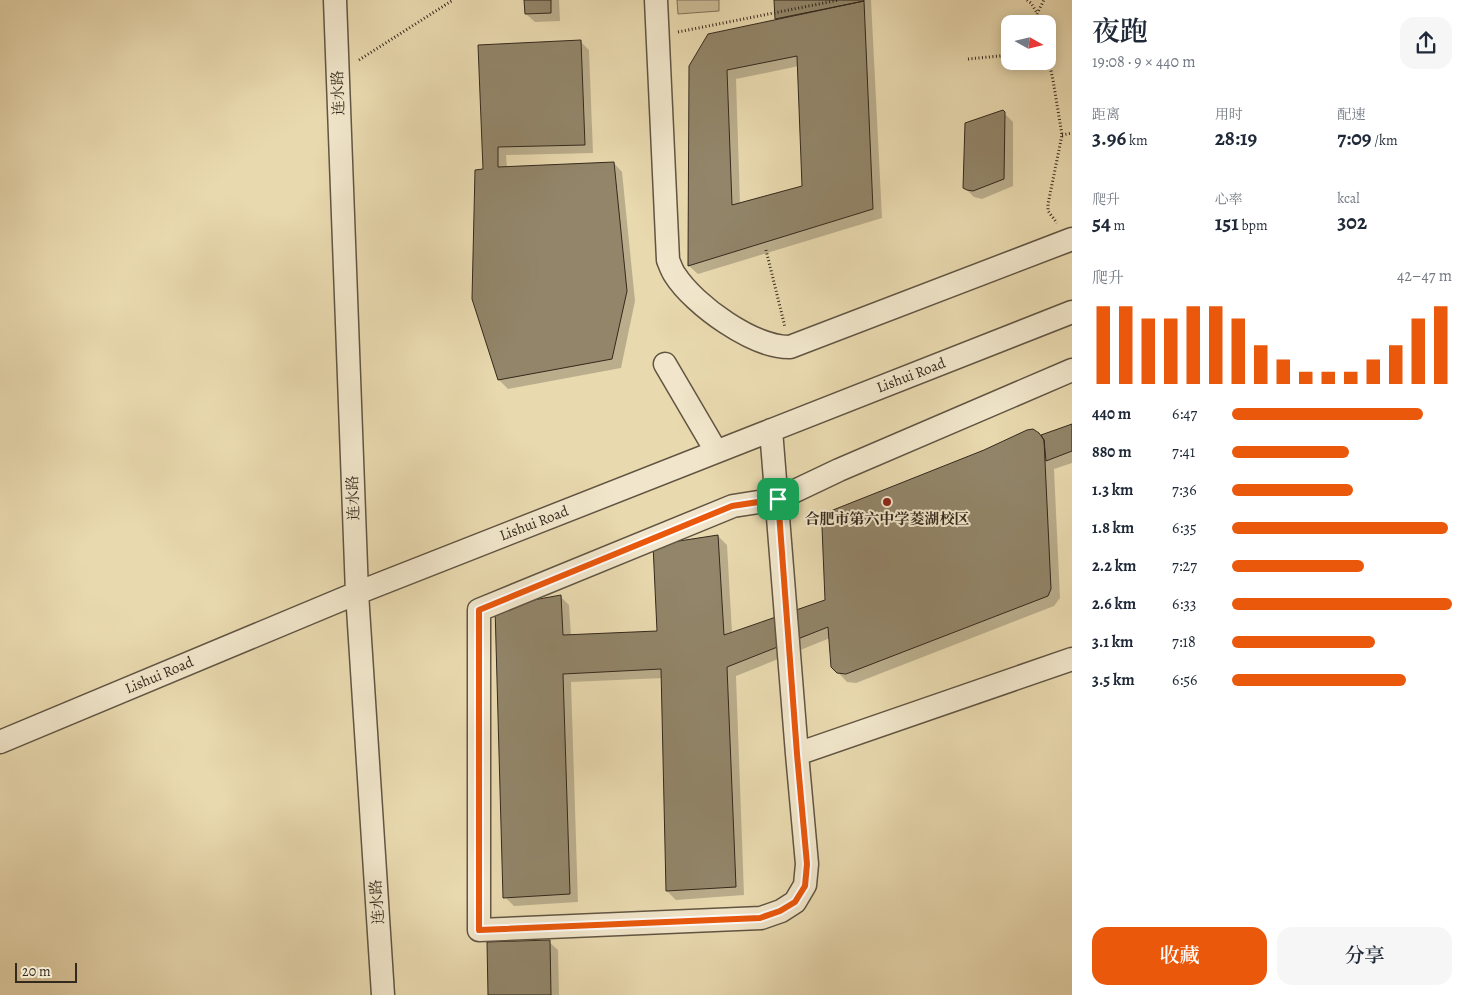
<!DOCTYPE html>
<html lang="zh">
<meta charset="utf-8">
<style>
body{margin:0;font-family:Alegreya,"Noto Serif SC",serif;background:#f6f6f7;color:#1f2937;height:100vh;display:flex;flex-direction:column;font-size:19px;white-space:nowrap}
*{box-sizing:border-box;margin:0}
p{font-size:16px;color:#747a83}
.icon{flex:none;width:28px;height:28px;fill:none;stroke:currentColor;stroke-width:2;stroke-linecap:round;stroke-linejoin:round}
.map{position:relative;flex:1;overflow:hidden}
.side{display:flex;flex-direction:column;background:#fff;width:400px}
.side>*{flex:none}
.needle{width:32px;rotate:98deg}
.buttons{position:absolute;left:1001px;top:15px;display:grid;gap:10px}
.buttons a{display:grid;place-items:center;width:55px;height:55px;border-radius:10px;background:#fff;box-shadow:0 2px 12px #0003;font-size:25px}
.scale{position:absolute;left:15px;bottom:12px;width:62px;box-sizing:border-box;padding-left:5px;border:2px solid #34291d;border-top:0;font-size:14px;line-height:18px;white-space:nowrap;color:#34291d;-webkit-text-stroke:4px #f1e6cb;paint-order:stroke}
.pin{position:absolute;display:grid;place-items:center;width:42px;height:42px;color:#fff;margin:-21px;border-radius:10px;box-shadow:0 2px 8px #0006}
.round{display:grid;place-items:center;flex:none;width:52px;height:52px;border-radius:15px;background:#f6f6f7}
.headline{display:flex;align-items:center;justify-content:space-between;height:85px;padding:0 20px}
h1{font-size:28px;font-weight:600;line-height:38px}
.figures{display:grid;grid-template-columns:repeat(3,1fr);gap:8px;height:85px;padding:5px 20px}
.figures div{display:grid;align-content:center}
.figures b{font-size:21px;font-weight:600}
.figures small{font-size:14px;font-weight:400}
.figures p{font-size:14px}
.chart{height:140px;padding:10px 20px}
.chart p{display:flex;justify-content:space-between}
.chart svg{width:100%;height:90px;margin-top:5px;stroke:#ea580c;stroke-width:6}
.cta{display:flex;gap:10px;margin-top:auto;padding:10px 20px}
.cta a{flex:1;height:58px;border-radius:15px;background:#ea580c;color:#fff;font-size:20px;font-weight:600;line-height:58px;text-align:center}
.cta a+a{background:#f6f6f7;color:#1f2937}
ul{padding:0 20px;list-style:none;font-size:16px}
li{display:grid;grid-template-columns:80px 60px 1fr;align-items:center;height:38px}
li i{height:12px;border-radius:6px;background:#ea580c}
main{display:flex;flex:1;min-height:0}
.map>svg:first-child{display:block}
</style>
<main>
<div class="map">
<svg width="1072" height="995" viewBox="0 0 1072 995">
<rect width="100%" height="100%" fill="#e9d9af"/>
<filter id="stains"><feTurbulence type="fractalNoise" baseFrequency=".004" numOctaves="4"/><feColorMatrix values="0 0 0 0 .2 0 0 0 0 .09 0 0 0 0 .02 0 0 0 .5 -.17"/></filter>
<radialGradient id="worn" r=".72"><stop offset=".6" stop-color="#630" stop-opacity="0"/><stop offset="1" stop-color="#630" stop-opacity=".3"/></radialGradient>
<path fill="#cabb96" stroke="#7f725a" d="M677 0H719V11L678 14Z"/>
<path fill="#0003" fill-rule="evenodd" d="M525 0H559L560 21 535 22 526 14Z
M775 0H871L882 218 698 274 689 266 690 67 776 20ZM799 66 804 186 740 204 736 79Z
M580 41 589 50 593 153 506 155 507 168 614 163 622 172 635 301 621 368 508 389 499 380 484 170 479 47Z
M1004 113 1013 122V186L982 199 974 197 965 188Z
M1072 426V463L1054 469 1060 598 1054 606 856 683 847 682 832 666 830 638 736 676 744 895 676 900 667 891 663 678 571 682 578 902 514 906 505 897 560 596 569 605 571 636 658 633 718 536 727 545 732 633 826 601 1041 436Z
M549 942 558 950 559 995H489Z"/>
<path fill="#928569" stroke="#34291d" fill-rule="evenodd" d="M524 0H551V13L525 14Z
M774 0H864V1L775 19Z
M864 1 873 209 688 266 689 66 708 34ZM797 56 802 186 732 205 727 70Z
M581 40 585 145 498 147V167L614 162 627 291 612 359 498 380 472 299 475 170 483 169 478 45Z
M1003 110 1005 112 1004 179 973 191 967 190 963 188 965 123Z
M1072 424V451L1046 461 1044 440 1041 435Z
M1033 429 1039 433 1044 440 1051 589 1048 596 846 674 837 673 831 667 828 627 727 667 736 887 666 891 661 669 563 674 570 894 503 898 495 607 561 595 563 635 657 631 653 545 718 535 724 635 825 600 822 527 824 520 828 512 984 450 1027 430Z
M550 940 551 995H488L487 942Z"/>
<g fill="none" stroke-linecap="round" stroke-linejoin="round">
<g stroke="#615542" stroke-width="25">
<path id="minor" d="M335 0 357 593 383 995
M656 0 668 260C670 265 672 271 675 275 694 305 754 348 790 347L1072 239
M665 364 716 451
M771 430 797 754 807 864 805 885 795 902 781 911 761 918 479 930V610L733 506 778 499 839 470 1072 370
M0 742 357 593 1072 312
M797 754 1072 659"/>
</g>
<path stroke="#34291d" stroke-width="3" stroke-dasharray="1 2.5" stroke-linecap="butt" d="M1027 0 1031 3 1037 13
M1040 24 1037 14 1044 0
M678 32 839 0
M1048 57 1053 80 1062 135 1048 204V211L1057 223
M968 59 1010 55
M359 60 453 0
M1062 135 1072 133
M766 250 785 327"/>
<use href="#minor" stroke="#f1e6cb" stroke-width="22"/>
</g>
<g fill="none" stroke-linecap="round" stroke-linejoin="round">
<g stroke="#fff" stroke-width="10">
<path id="route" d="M778 499 797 754 807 864 805 886 795 902 780 911 760 918 479 930V610L732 506Z"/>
</g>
<use href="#route" stroke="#ea580c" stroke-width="6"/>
</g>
<circle fill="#8f2418" stroke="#f1e6cb" stroke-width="2" cx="887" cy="502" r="5"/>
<g text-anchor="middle" stroke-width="4" stroke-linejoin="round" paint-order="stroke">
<g font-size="15" fill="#34291d" stroke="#f1e6cb">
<text transform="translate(338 93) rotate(-92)" y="5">连水路</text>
<text transform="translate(911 375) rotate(-21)" y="5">Lishui Road</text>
<text transform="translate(353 498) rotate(-92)" y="5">连水路</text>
<text transform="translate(534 523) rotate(-21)" y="5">Lishui Road</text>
<text transform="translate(159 675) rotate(-23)" y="5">Lishui Road</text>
<text transform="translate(377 902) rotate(-94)" y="5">连水路</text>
</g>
<g font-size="15" font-weight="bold" fill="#34291d" stroke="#f1e6cb">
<text x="887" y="524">合肥市第六中学菱湖校区</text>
</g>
</g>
<rect width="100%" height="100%" filter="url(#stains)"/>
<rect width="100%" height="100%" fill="url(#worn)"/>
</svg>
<div class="buttons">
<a><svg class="needle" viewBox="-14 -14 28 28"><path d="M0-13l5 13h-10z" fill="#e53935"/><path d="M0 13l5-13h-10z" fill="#747a83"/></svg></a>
</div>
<div class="scale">20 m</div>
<div class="pin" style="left:778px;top:499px;background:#1e9e55"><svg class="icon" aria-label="arrive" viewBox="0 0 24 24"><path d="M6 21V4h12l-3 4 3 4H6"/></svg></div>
</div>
<section class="side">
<div class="headline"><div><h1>夜跑</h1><p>19:08 · 9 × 440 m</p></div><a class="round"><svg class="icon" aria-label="share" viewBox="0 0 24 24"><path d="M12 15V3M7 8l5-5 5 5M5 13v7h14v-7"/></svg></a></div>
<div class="figures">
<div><p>距离</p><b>3.96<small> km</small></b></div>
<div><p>用时</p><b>28:19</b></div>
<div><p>配速</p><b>7:09<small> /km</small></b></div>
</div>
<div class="figures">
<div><p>爬升</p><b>54<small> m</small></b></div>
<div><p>心率</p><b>151<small> bpm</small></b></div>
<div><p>kcal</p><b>302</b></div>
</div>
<div class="chart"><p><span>爬升</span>42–47 m</p>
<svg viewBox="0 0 160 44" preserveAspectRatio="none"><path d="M5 44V6M15 44V6M25 44V12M35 44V12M45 44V6M55 44V6M65 44V12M75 44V25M85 44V32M95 44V38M105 44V38M115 44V38M125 44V32M135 44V25M145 44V12M155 44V6"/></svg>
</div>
<ul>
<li><b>440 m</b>6:47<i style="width:87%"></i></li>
<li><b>880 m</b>7:41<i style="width:53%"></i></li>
<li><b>1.3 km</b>7:36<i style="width:55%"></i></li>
<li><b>1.8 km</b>6:35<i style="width:98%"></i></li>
<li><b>2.2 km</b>7:27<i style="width:60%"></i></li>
<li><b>2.6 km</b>6:33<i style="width:100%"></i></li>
<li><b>3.1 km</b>7:18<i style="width:65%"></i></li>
<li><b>3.5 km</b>6:56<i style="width:79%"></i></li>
</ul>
<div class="cta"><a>收藏</a><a>分享</a></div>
</section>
</main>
